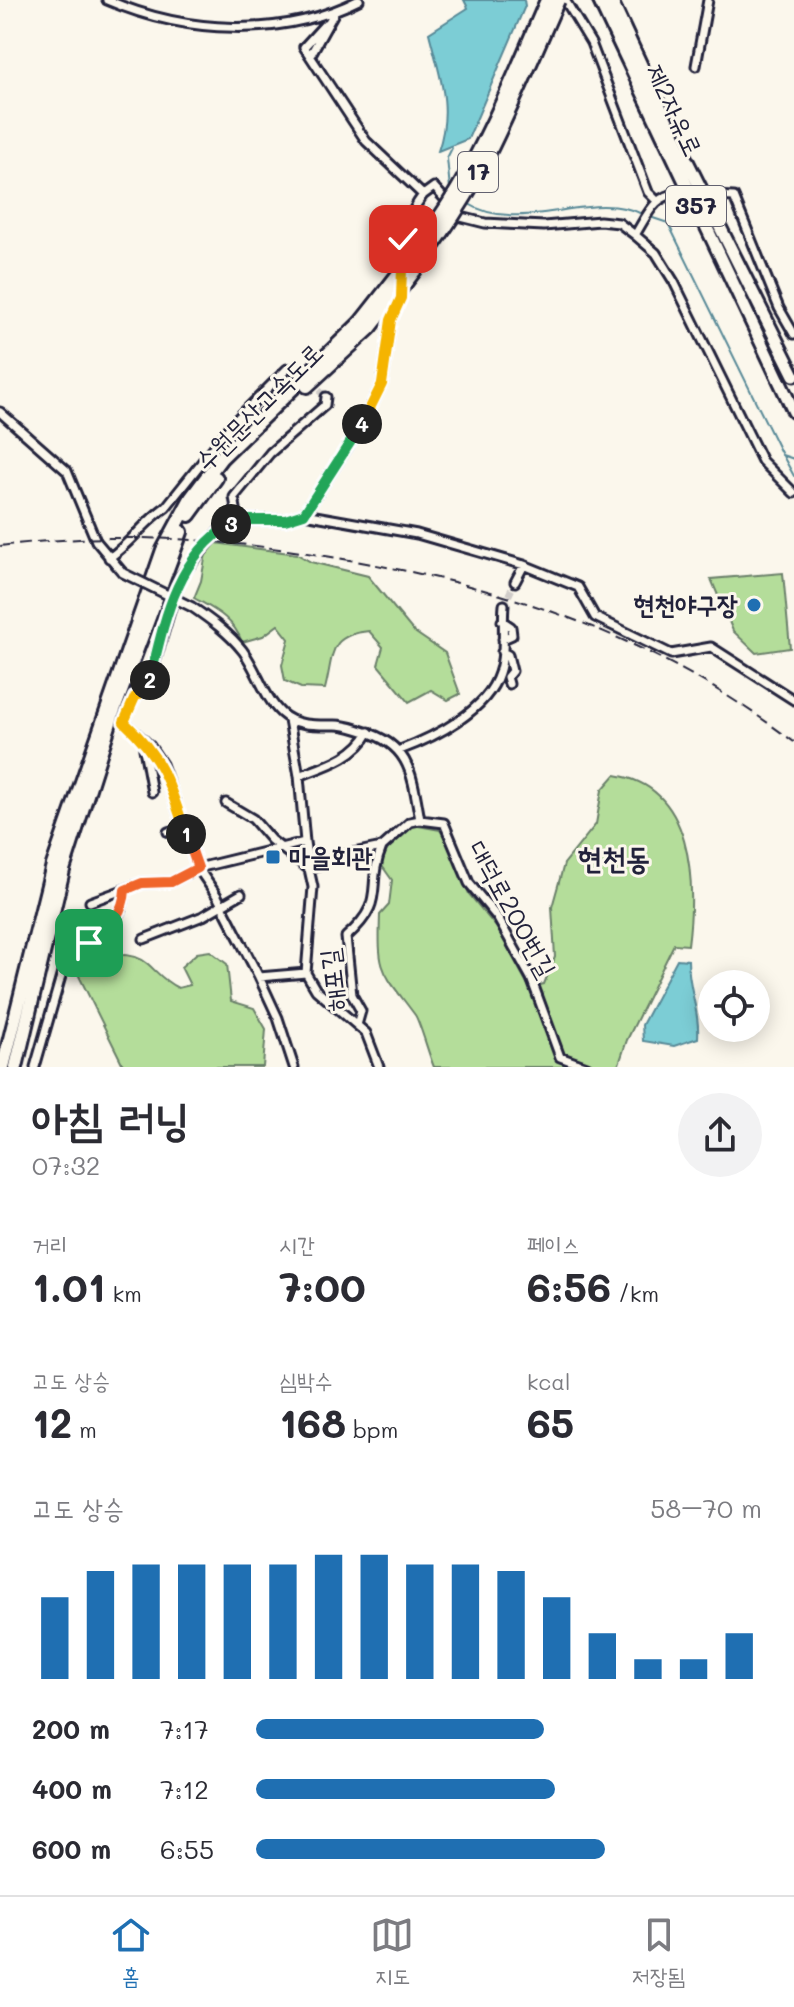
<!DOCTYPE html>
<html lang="ko">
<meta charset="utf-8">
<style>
body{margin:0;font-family:Mali,"Poor Story",sans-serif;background:#f2f2f3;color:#2b2b33;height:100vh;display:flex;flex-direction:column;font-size:30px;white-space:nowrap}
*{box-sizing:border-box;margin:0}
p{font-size:26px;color:#7c7c81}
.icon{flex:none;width:44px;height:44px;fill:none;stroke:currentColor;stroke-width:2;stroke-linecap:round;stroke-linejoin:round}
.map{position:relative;height:1067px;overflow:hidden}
.side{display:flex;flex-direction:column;background:#fff;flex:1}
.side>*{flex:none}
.controls{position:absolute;left:698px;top:970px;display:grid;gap:16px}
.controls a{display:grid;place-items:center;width:72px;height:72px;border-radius:50%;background:#fff;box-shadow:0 4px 20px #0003;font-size:40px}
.pin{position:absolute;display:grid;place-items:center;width:68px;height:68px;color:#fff;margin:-34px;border-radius:16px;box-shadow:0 4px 12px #0006}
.km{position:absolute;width:40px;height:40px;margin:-20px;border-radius:50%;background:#222;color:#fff;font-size:22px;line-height:40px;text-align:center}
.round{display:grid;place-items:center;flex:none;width:84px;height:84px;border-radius:42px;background:#f2f2f3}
.summary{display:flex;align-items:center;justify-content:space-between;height:136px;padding:0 32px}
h1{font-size:44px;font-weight:700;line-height:60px}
.metrics{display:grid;grid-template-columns:repeat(3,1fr);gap:12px;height:136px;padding:8px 32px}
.metrics div{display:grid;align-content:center}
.metrics b{font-size:40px;font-weight:700}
.metrics small{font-size:22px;font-weight:400}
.metrics p{font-size:22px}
.chart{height:224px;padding:16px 32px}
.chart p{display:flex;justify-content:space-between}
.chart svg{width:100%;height:144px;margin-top:8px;stroke:#1f6fb2;stroke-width:6}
ul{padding:0 32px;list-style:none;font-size:26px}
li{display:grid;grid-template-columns:128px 96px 1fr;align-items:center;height:60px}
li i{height:20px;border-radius:10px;background:#1f6fb2}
.dock{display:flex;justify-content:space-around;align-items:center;height:112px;border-top:2px solid #e1e1e2;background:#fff;font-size:22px;color:#7c7c81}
.dock a{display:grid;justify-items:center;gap:4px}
.dock .current{color:#1f6fb2}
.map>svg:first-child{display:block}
</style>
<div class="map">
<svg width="794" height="1067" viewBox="0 0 794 1067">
<rect width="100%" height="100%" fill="#fbf7ec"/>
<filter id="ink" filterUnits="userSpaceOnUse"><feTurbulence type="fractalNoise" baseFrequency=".0125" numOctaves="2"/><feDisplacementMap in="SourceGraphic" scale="16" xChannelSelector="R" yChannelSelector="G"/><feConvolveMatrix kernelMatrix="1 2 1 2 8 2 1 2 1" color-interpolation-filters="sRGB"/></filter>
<g filter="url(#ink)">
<path fill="#b4dd9a" stroke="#6b806a" stroke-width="2" d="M208 542 297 554 311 562 368 576 413 631 445 653 460 694 448 700 431 690 409 702 378 665 383 647 369 631C327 635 334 655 325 689L301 688 285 681 282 665 289 639 278 625 263 636 242 642C233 618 215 610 194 598L201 581Z
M783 573 790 648 756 653 733 631 711 579Z
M615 775C694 787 696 882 688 945L674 944 627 1040 618 1067H434C429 1056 420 1022 415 1015 381 969 378 974 380 915L389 905 392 880 380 863 394 838 413 825 440 830 453 851 469 894 497 928 529 987 544 984 555 957 552 907 564 864 596 824 602 790Z
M210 951 227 964 231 1001 254 1008 266 1029 263 1067H124L79 976 84 960C103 955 132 950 148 964 159 974 164 981 178 988L190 985 181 967 197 953Z"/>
<path fill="#7ccdd5" stroke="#588997" stroke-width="2" d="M464 0H524L525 6 468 139 438 151C453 107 440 77 429 33L468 8Z
M677 959 688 960C688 988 700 1011 698 1038L674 1046 643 1041 642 1025Z"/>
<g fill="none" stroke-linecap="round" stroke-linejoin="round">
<path stroke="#588997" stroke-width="2" d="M450 189 447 158 452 148
M467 203C521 237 591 187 644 215
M650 217 668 223 782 455 794 459
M783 456 794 476"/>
<path stroke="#d0ccc9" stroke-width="7" stroke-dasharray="7 3.5" stroke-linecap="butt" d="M296 369 326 397
M504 605 515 582"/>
<g stroke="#22223b" stroke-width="13">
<path id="minor" d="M107 0C186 34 282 39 359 0
M565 0 591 43 648 192 657 201
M334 13 310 56 366 141 423 195 434 187 461 217 485 223 544 226 600 221 619 223 635 235 656 253 674 282 762 461 794 493
M310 56 304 47 325 24
M696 66 708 0
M713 196 734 197 779 308 794 334
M635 235C647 216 655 192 681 194
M402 267C403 240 406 217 423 195
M401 292 391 320 382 384 360 428 304 514 417 534 524 565 578 587 595 617 671 654 711 647 794 700
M0 412 67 471 96 541 123 573
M304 514 285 520H238L219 531 180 577 148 686 135 697 124 722 150 746 162 764 198 868 217 896 259 977 306 973 316 990 366 1033 379 1067
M238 520 234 497 270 453 325 405 326 397
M109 558C131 543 145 521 166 507L234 422 287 369H296
M515 582 524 565
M192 607C211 620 229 633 243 651 257 670 264 697 281 713 295 726 315 725 333 725 344 724 353 728 363 731 411 745 412 775 420 820L444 823 469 883 497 917 531 978 560 1057 587 1067
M502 621 511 627 512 635 503 639
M502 652 508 655 512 671 507 677 509 684
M289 720 299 776
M150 746 144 749 152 792
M400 750C435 737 487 711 499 673 506 652 502 627 504 605
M226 803 253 819 271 840 309 869 313 887 306 973
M168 832 184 827
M305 842 309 869 343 855 382 847 410 822 420 820
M90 902 142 883 171 882 198 868 305 842 299 776C325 766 355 758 369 732
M144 939 203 916 241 894
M259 977 278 1018 294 1067
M357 1025 361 1011 352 995 346 937C388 900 365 889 382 847
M35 1067 70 945C100 942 123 921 125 890"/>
</g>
<g stroke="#22223b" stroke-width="17">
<path id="trunk" d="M599 0 794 412
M611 0 666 119 794 375"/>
</g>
<g stroke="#22223b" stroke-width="18">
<path id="motorway" d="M307 386 370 328
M189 515 216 478
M3 1067 53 865 163 550 191 498 221 458 360 323
M16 1067 63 870 113 713 181 532"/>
</g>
<use href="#minor" stroke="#fbf7ec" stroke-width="7"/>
<use href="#trunk" stroke="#fbf7ec" stroke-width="11"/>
<use href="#motorway" stroke="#fbf7ec" stroke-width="12"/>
<path stroke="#22223b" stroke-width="2" stroke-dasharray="12 6" stroke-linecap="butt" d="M0 546C118 531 221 538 338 558 509 587 654 636 794 742"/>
<g stroke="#22223b" stroke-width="13" stroke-linecap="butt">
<path id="minor-bridge" d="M123 573 192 607"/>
</g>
<g stroke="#22223b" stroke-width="18" stroke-linecap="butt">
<path id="motorway-bridge" d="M360 323C398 275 437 227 467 173 498 117 522 58 547 0
M370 328C408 280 446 232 476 178 507 120 531 60 558 0"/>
</g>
<use href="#minor-bridge" stroke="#fbf7ec" stroke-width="7"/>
<use href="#motorway-bridge" stroke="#fbf7ec" stroke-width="12"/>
</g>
</g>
<g fill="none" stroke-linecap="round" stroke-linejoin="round" filter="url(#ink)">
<g stroke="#fff" stroke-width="16">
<path id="split-1" d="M89 943C108 930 124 913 125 890L142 883 171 882 198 868 186 834"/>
</g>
<g stroke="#fff" stroke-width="16">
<path id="split-2" d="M150 680 148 686 135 697 124 722C163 758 170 785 186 834"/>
</g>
<g stroke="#fff" stroke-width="16">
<path id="split-3" d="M150 680C164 622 176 557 231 524"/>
</g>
<g stroke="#fff" stroke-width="16">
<path id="split-4" d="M231 524 238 520H285L304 514 362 424"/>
</g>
<g stroke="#fff" stroke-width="16">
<path id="split-5" d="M362 424 382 384 391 320 401 298 403 239"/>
</g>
<use href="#split-1" stroke="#f0652b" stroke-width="10"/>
<use href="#split-2" stroke="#f5b400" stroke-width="10"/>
<use href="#split-3" stroke="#22a559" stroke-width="10"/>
<use href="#split-4" stroke="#22a559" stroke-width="10"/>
<use href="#split-5" stroke="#f5b400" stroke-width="10"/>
</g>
<g fill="#1f6fb2" stroke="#fbf7ec" stroke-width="3">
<circle cx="754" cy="605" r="8"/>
<rect x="265" y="849" width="16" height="16" rx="4"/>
</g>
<g text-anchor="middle" stroke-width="6" stroke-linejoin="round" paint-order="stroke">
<g fill="#fbf7ec" stroke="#636270" stroke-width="2">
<rect x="458" y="152" width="40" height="40" rx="6"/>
<rect x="666" y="186" width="60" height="40" rx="6"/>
</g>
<g font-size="24" font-weight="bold" fill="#22223b">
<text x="478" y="180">17</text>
<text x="696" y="214">357</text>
</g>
<g font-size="26" fill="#22223b" stroke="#fbf7ec">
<text transform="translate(674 110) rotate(65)" y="9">제2자유로</text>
<text transform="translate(259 407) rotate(-45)" y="9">수원문산고속도로</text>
<text transform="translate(512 909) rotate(61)" y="9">대덕로200번길</text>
<text transform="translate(333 980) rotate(-97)" y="9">해포길</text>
</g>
<g font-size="26" font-weight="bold" fill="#22223b" stroke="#fbf7ec" text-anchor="end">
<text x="738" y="614">현천야구장</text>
<text x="289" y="866" text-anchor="start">마을회관</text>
</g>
<g font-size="30" font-weight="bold" fill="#22223b" stroke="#fbf7ec">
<text x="614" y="869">현천동</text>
</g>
</g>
</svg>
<div class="controls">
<a><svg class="icon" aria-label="locate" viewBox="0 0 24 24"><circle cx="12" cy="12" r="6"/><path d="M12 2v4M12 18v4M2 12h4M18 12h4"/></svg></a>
</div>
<div class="pin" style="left:89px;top:943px;background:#1e9e55"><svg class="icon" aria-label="arrive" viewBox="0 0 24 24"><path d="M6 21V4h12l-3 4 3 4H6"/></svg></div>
<div class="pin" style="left:403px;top:239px;background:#d93025"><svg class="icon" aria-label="check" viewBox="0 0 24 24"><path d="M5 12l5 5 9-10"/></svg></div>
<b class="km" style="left:186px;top:834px">1</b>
<b class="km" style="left:150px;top:680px">2</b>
<b class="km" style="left:231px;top:524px">3</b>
<b class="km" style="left:362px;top:424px">4</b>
</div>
<section class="side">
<div class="summary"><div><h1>아침 러닝</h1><p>07:32</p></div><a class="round"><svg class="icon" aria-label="share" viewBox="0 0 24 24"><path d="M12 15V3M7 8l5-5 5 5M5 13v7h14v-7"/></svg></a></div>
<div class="metrics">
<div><p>거리</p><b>1.01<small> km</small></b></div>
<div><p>시간</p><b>7:00</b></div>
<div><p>페이스</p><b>6:56<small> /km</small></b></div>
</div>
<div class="metrics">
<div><p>고도 상승</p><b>12<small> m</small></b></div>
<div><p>심박수</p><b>168<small> bpm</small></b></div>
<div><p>kcal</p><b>65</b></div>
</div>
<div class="chart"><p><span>고도 상승</span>58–70 m</p>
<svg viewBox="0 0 160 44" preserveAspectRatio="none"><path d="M5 44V19M15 44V11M25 44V9M35 44V9M45 44V9M55 44V9M65 44V6M75 44V6M85 44V9M95 44V9M105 44V11M115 44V19M125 44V30M135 44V38M145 44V38M155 44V30"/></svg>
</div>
<ul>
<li><b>200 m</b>7:17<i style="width:57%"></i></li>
<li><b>400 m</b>7:12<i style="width:59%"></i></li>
<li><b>600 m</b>6:55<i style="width:69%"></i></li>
</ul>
</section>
<nav class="dock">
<a class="current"><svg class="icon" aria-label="home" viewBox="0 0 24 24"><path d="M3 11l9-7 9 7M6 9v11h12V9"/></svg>홈</a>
<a><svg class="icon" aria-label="map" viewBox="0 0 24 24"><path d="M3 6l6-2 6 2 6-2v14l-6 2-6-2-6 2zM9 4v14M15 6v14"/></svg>지도</a>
<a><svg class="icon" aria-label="saved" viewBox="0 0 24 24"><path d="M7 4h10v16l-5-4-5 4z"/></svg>저장됨</a>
</nav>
